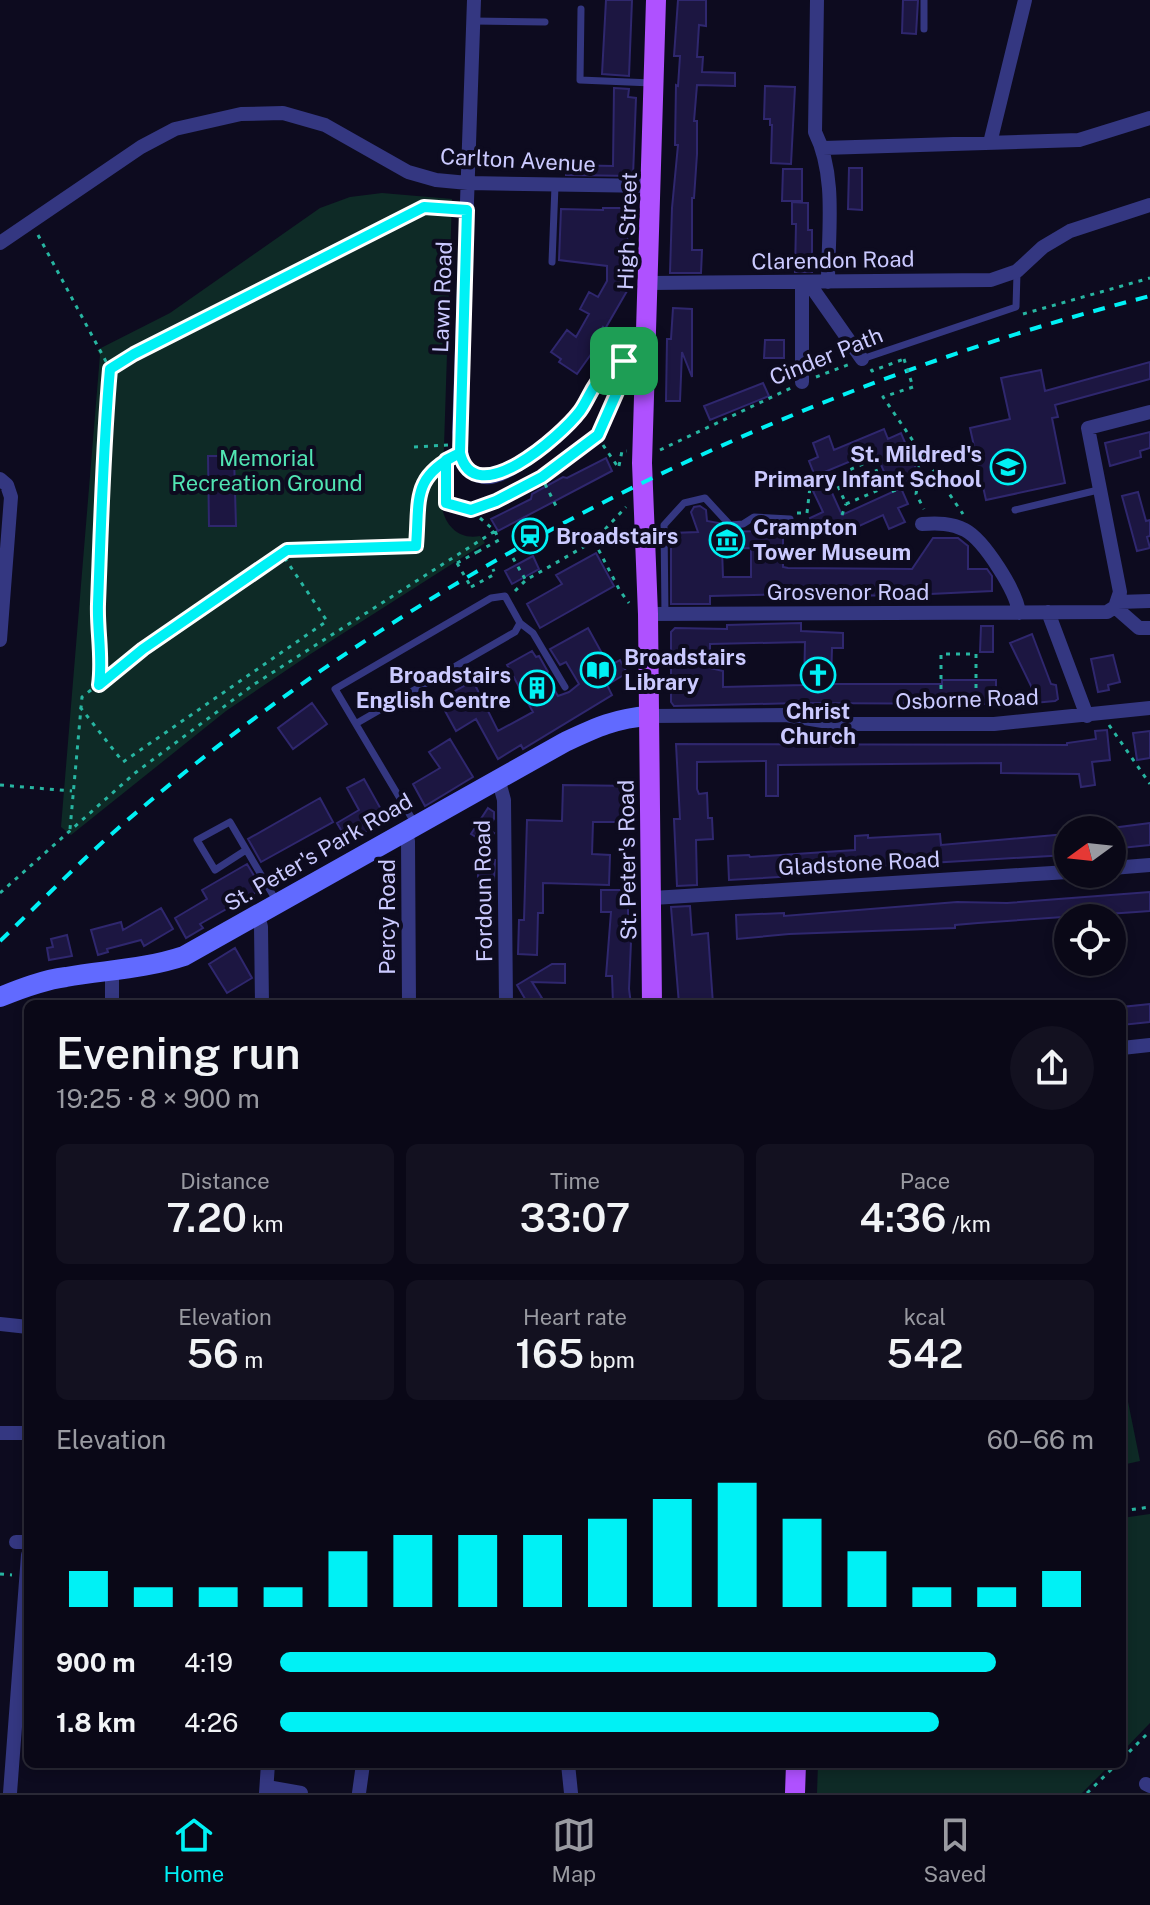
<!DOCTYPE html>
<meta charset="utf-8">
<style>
body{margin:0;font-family:"Public Sans",sans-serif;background:#131120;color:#f1f3f6;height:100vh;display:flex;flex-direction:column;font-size:30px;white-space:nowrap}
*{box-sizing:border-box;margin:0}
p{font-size:26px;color:#999aa1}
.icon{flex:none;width:44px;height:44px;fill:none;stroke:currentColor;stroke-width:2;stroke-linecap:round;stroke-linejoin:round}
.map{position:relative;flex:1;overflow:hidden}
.side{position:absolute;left:24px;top:1000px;width:1102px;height:768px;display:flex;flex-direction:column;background:#0a0817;border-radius:12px;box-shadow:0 4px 12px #0003,0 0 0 2px #2a2936}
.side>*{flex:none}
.needle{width:52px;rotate:255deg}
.tools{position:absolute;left:1054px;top:816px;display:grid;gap:16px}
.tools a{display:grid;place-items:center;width:72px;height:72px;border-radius:50%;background:#0a0817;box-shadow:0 4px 12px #0003,0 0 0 2px #2a2936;font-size:40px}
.pin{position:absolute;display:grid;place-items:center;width:68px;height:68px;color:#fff;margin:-34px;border-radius:16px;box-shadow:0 4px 12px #0006}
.round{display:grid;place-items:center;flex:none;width:84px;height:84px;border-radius:42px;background:#131120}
.headline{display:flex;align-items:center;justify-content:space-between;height:136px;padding:0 32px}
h1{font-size:44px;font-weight:600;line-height:60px}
.figures{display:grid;grid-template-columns:repeat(3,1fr);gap:12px;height:136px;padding:8px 32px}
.figures div{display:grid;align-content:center;border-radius:12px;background:#131120;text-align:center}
.figures b{font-size:40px;font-weight:600}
.figures small{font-size:22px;font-weight:400}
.figures p{font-size:22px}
.chart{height:224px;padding:16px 32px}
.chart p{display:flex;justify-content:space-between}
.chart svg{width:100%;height:144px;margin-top:8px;stroke:#00f1f5;stroke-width:6}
ul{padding:0 32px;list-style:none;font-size:26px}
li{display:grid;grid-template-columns:128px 96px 1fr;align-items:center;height:60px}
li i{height:20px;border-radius:10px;background:#00f1f5}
.dock{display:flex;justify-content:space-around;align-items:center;height:112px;border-top:2px solid #2a2936;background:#0a0817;font-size:22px;color:#999aa1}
.dock a{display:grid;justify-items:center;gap:4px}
.dock .selected{color:#00f1f5}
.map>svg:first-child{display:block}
</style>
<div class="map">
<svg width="1150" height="1793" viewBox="0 0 1150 1793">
<rect width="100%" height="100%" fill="#0d0b1f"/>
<path fill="#0e2a26" d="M382 193 452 199 442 508C446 527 460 540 480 536L485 543 309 655 226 711 71 835 61 827 100 355 97 350 170 313 320 208 350 197Z
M1122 1372 1140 1461 1122 1465Z
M1150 1514V1723L1122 1752V1518Z
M818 1764H1111L1082 1793H817Z"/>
<path fill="#1c1641" stroke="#2f276e" stroke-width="2" fill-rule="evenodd" d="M606 0H632L629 76 602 74Z
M678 0H706V26L699 25 697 57H703L702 72 735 73V86L697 85 694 121H697V154L694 198H692V250H702L701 273H670L672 208 678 145H675L676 85 678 86 680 56H674Z
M903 0H918L916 34 902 33Z
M765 86 795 87 791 164 771 163 772 125H770V119H764Z
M614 88 629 89 628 97 636 98 633 176 566 175V165L613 166Z
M849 168H862V210L848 209Z
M783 169H802V201H782Z
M792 202 808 203V230H812V272H795L796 224H792Z
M603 208H624L628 212V246L626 267H622L621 291H627L605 329 603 327 591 348 594 350 577 374 559 362 561 359 551 352 567 330 576 337 589 314 580 309 589 292 598 297 607 281V266L559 260 561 209 603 210Z
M673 308 692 309V377L682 352 680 401H666L667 339H671Z
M765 340H784V358H764Z
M1150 362V379L1055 405 1058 417 1052 418 1065 483 986 500 970 428 1010 419 1001 378 1041 370 1045 391Z
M763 383 769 396 710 420 704 406Z
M884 429 888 439 901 433 920 478 892 490 875 451 815 476 809 461 818 457 813 443 829 436 834 450Z
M1150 432V448L1140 451 1141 457 1110 466 1105 443Z
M208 456H234L236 526H209Z
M606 458 612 471 498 531 491 519 531 499 532 494 563 477 567 478Z
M828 484 842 515 901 488 908 504 898 508 905 522 889 529 883 515 835 537 830 527 817 533 810 518 823 512 813 491Z
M1138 492 1146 521 1150 520V536L1147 537 1150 548 1137 551 1122 496Z
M700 506 706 510 707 521 719 523 720 532 765 531V524L783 525V567L788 568 912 569 933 538H958L968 546V569H987L992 576V591L909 595 845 596V593L710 596V604H671V533L698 532 691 512 694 507ZM751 548V577H723L722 549Z
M596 553 614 586 540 628 527 604 562 584 556 575Z
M533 556 539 569 512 584 505 571Z
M801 623V631L843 633V648H832L831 684H942V680H996V704L799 703 674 706 671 702V632L675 628 727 629V625ZM805 642 804 685 723 687V671L710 668V644Z
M981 626H993V652H980Z
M588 628 609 666 620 660 627 673 607 685 612 695 523 749 521 745 498 759 476 719 456 731 439 700 473 681 498 731 533 712 507 665 532 651 536 657 539 656 548 672 545 674 558 696 569 692 579 684 566 662 560 665 550 649Z
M1032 634 1051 684 1056 685 1058 699 1055 701 1034 703 1032 688 1010 643Z
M1113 655 1120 682 1108 685 1109 690 1098 692 1091 659Z
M312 703 327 724 293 749 278 728Z
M1107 730 1110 760 1092 762 1095 785 1081 787 1079 774 1001 773V763L778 765V796H766V761L697 762V789L699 794 707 793 708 818H712L713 839 696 840 697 885 677 886 674 819H680L676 744 1067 745V743L1096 739 1095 731Z
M1150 731V758L1137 760 1133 733Z
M450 739 473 777 425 806 413 784 440 768 429 752Z
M364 779 387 820 348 842 337 823 359 810 347 788Z
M563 785 633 786 632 822H593L592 854 610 855 609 885 543 883V913H538L537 955 518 954 519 920H524L527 820 562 821Z
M320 798 333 822 261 862 248 839Z
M488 808 494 812V819L488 829 494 833 487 844 471 834Z
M1150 823V845L1112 849V828Z
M940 834 941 845 1066 834 1067 855 845 868 846 873 729 880 728 856 749 855 750 857 855 850V836L868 835V838Z
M478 859 495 860 494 880 478 879Z
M247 864 262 889 200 924 203 928 186 938 175 918 207 899 202 890Z
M601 890H628V918H632L629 989 631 1004H613L612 976H606L611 912H601Z
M1150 892V911L1136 912 978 923 955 925V928L789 934 737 939 736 915 784 913V916L957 902 1007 903Z
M690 906 692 935 708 933 713 1004H679L671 907Z
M161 908 173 929 144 946 141 940 107 949 108 952 98 955 91 930 121 922 123 930Z
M67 935 72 956 49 960 47 948 53 947 51 939Z
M235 948 252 978 227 993 209 964Z
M552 964H565V983L532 982 542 998 528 1004 517 985Z
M1150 1004V1022L1122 1025V1007Z"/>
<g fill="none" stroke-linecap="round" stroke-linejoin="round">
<path stroke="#27b5a1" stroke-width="3" stroke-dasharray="4 6" stroke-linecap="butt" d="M38 235 110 369
M1023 314 1150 278
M871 369 872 371 904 359
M816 377 850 364
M913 387 883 397 963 514
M603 445 618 467
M414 447 448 445
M910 448 924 480 918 482 916 494 924 509
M660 450 791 388
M872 460 877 472 883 474 891 492 901 488H917
M872 460 875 451
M446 461V503L463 508
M619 466 622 451H627
M834 477 846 504
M545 484 558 510
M846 504 888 486
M797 513H807L810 487 872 460
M842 515 846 504
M480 518 495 531 499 540 479 551 481 553
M594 541 620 591 629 603
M513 558 525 579
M457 563 479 551
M471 587 495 574 493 569
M515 591 526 580 594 541 626 507
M99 685C103 658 97 631 98 604 101 526 103 447 110 369L134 354 424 207 455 209
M80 707 123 762 327 621 282 554
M941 709V654H976V712
M1109 725 1150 784
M0 785 72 791
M70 829 82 697 149 645 287 550 416 546C419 506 411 482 449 458
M0 893 135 773 253 685 495 531
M1122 1511 1150 1507
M0 1574 12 1575
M1122 1759 1150 1731
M1087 1793 1117 1764"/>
<path stroke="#343781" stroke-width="7" d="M924 0V29
M581 9 580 80 652 83
M473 21 545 22
M552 262 555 186
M862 359 1016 307 1017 273
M471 510 523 489 598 435 624 376V363
M1015 510 1098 490
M665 615 664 525 684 503 705 498 730 525 743 524 754 517 790 519
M520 623 533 633 565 687
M357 723 515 632 520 623 505 596 491 598 335 689 414 822
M246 850 215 870 197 840 230 822 277 902"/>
<path stroke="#343781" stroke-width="14" d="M474 0 459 432 463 464C471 473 482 480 495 476 516 471 565 430 579 413 588 402 593 387 602 376 614 364 630 360 647 359
M817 0 815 132C837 176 828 233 828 282
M990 143 1025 0
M823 148 1079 140 1150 118
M0 243 141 147 175 129 241 114 283 113 325 125 408 172 436 180 468 183 652 186
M802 282V382
M808 282 862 359
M649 283 991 280 1017 271 1043 247 1070 231 1150 205
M0 479 7 485 11 497 0 640
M922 524C938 523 951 523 965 530 984 540 1017 592 1019 613
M1118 602 1150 601
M1115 607 1139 628H1150
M1048 612 1087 716
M648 614 1107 612 1115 607 1120 592 1088 428 1150 412
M649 716 786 715 841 724H994L1150 708
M498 778 504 800 506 1004
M405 830 408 841 409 1004
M1112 868 1150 865
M653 898 1068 872
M258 915 261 927 262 1004
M112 972V1004
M1122 1048 1150 1045
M0 1324 28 1327
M0 1433H28
M16 1542H28
M568 1764 571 1793
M1146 1784 1150 1786
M267 1787 301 1793
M10 1793 28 1555
M266 1793 268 1764
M359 1793 363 1764"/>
<path stroke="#616aff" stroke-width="20" d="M0 997C22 988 43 980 66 977 106 970 145 969 184 956L565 742C595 728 616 718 649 716"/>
<path stroke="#af51ff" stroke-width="20" d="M652 1004 648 614 642 463 656 0
M795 1793 796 1764"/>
<path stroke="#00f1f5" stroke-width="4" stroke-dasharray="12 10" stroke-linecap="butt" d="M0 941C45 898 89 852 137 812 425 566 783 390 1150 296"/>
<path stroke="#27b5a1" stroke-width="3" stroke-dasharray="4 6" stroke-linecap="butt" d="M904 359 913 387
M457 563 471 587"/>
</g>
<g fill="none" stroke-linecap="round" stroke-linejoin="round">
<g stroke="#fff" stroke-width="16">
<path id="route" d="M624 361C618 366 609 369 603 375 593 384 588 400 580 411 561 436 474 513 460 453 411 477 420 498 416 546L287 550 143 649 99 685C103 658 97 631 98 604 101 526 103 447 110 369L134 354 424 207 467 210 460 453 446 460V503L471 510 496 501 542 477 598 435 624 376V361"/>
</g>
<use href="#route" stroke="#00f1f5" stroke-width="10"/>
</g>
<defs>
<g id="school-ring" transform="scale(1.8)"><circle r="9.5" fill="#0d0b1f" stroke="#00f1f5" stroke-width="1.5"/><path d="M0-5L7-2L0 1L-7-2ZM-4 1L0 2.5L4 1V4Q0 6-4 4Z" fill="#00f1f5"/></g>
<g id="station-ring" transform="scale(1.8)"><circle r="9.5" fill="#0d0b1f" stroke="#00f1f5" stroke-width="1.5"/><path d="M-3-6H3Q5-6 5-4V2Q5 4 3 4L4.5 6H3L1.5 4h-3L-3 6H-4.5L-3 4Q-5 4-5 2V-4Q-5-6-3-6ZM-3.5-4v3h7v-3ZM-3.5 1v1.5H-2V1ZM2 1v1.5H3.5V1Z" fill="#00f1f5"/></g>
<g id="museum-ring" transform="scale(1.8)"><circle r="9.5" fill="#0d0b1f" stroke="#00f1f5" stroke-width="1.5"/><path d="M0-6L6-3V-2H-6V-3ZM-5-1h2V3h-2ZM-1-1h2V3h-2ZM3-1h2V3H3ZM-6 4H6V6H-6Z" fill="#00f1f5"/></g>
<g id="library-ring" transform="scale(1.8)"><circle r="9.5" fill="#0d0b1f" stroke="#00f1f5" stroke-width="1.5"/><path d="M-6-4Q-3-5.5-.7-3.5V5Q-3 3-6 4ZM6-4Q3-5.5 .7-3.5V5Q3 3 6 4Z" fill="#00f1f5"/></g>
<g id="church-ring" transform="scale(1.8)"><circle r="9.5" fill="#0d0b1f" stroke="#00f1f5" stroke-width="1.5"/><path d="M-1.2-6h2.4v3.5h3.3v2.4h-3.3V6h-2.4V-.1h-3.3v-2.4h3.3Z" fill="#00f1f5"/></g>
<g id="building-ring" transform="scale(1.8)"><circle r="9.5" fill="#0d0b1f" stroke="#00f1f5" stroke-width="1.5"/><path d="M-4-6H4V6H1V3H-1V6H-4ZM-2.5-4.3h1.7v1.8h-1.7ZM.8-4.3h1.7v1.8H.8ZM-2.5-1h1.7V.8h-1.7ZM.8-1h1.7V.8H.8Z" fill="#00f1f5"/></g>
</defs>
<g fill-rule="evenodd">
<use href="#school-ring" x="1008" y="467"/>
<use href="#station-ring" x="530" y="536"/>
<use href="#museum-ring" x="727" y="540"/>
<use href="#library-ring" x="598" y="670"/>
<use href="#church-ring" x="818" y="675"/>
<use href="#building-ring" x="537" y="688"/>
</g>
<g text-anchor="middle" stroke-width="8" stroke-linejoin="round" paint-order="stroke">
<g font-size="22" fill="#cbcaff" stroke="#0d0b1f">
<text transform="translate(518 160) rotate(3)" y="8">Carlton Avenue</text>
<text transform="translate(627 231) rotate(-88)" y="8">High Street</text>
<text transform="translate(833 260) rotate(-1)" y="8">Clarendon Road</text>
<text transform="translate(442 297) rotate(-88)" y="8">Lawn Road</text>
<text transform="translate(826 356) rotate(-22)" y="8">Cinder Path</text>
<text x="848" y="600">Grosvenor Road</text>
<text transform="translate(967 699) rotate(-2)" y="8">Osborne Road</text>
<text transform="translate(318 852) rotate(-30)" y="8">St. Peter's Park Road</text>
<text transform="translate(627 860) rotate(-91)" y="8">St. Peter's Road</text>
<text transform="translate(859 863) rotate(-3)" y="8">Gladstone Road</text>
<text transform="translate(483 891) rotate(-91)" y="8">Fordoun Road</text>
<text transform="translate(387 917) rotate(-90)" y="8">Percy Road</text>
</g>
<g font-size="22" font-weight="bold" fill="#cbcaff" stroke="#0d0b1f" text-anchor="start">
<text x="982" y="462" text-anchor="end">St. Mildred's<tspan x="982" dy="25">Primary Infant School</tspan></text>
<text x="753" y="535">Crampton<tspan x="753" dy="25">Tower Museum</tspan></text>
<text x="556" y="544">Broadstairs</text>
<text x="624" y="665">Broadstairs<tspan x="624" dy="25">Library</tspan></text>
<text x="511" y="683" text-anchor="end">Broadstairs<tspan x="511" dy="25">English Centre</tspan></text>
<text x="818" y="719" text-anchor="middle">Christ<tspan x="818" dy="25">Church</tspan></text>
</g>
<g font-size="22" fill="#51e4b3" stroke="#0d0b1f">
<text x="267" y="466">Memorial<tspan x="267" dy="25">Recreation Ground</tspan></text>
</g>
</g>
</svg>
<div class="tools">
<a><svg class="needle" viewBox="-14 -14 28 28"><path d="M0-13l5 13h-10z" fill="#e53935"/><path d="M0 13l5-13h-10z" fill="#999aa1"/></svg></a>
<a><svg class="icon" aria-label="locate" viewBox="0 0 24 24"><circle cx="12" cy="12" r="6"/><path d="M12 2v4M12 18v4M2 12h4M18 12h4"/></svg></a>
</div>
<div class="pin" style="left:624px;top:361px;background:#1e9e55"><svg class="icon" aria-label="arrive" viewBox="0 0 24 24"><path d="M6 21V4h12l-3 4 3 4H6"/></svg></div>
<section class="side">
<div class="headline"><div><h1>Evening run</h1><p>19:25 · 8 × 900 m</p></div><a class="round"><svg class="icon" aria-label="share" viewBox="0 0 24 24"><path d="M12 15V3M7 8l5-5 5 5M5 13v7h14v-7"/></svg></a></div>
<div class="figures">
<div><p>Distance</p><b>7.20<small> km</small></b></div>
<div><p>Time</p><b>33:07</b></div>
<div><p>Pace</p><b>4:36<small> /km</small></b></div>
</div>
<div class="figures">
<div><p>Elevation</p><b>56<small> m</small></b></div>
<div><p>Heart rate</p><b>165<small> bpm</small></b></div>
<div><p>kcal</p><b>542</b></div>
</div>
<div class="chart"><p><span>Elevation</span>60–66 m</p>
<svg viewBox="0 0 160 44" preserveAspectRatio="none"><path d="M5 44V33M15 44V38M25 44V38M35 44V38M45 44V27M55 44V22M65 44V22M75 44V22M85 44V17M95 44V11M105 44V6M115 44V17M125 44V27M135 44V38M145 44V38M155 44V33"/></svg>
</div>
<ul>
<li><b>900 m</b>4:19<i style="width:88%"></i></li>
<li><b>1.8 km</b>4:26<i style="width:81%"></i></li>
</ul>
</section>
</div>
<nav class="dock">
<a class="selected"><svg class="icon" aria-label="home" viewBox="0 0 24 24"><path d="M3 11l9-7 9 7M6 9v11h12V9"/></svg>Home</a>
<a><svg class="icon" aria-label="map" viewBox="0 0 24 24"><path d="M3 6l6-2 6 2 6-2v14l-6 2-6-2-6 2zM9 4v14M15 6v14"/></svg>Map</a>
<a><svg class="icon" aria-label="saved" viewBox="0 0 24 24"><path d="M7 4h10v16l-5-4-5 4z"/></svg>Saved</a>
</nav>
